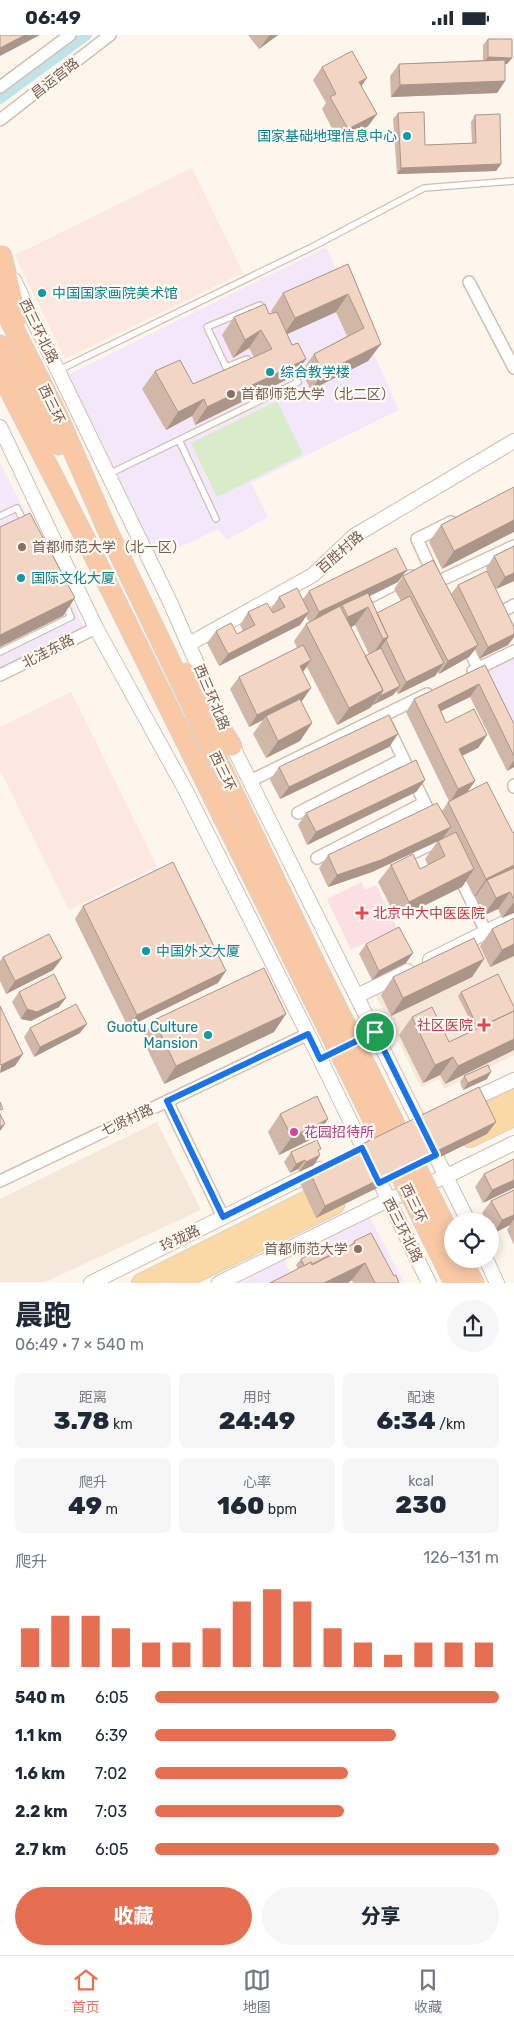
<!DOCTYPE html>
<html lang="zh">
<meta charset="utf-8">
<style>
body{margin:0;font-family:Rubik,"Noto Sans SC",sans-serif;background:#f6f6f7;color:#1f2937;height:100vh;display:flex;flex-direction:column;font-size:19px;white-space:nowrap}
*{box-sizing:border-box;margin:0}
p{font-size:16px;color:#747a83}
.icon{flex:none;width:28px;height:28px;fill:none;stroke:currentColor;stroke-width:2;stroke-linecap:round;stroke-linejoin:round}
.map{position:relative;height:1248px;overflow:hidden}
.drawer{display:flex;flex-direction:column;background:#fff;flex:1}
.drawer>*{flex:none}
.buttons{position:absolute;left:444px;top:1178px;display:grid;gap:10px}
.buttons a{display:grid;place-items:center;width:55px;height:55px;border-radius:50%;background:#fff;box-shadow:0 2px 12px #0003;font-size:25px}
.pin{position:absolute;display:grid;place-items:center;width:42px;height:42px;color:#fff;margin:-21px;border:2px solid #fff;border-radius:50%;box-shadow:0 1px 5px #0007}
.round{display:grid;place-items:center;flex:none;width:52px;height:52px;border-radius:26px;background:#f6f6f7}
.headline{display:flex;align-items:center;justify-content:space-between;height:85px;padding:0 15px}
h1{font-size:28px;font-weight:800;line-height:38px}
.stats{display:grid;grid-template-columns:repeat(3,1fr);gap:8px;height:85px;padding:5px 15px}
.stats div{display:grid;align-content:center;border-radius:8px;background:#f6f6f7;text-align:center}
.stats b{font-size:25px;font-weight:800}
.stats small{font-size:14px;font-weight:400}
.stats p{font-size:14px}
.chart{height:140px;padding:10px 15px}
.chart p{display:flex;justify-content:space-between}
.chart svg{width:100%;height:90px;margin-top:5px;stroke:#e76f51;stroke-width:6}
.primary-button{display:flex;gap:10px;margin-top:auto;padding:10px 15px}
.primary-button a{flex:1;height:58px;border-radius:30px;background:#e76f51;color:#fff;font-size:20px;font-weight:800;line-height:58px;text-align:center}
.primary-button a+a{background:#f6f6f7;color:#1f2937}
ul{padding:0 15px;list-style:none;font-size:16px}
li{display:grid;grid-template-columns:80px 60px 1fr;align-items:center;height:38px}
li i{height:12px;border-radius:6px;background:#e76f51}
.status{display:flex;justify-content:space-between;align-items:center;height:35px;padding:0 25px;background:#fff;direction:ltr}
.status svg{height:14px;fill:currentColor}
.tab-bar{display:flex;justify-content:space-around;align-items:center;height:70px;border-top:1px solid #e0e1e3;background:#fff;font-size:14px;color:#747a83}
.tab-bar a{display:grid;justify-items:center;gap:2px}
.tab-bar .current{color:#e76f51}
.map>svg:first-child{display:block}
</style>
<div class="status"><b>06:49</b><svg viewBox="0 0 49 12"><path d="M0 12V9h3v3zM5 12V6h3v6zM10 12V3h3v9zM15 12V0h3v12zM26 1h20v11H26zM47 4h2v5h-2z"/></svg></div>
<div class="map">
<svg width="514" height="1248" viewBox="0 0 514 1248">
<rect width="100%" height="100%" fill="#fdf6ec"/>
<path fill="#f5e8da" d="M514 891V1020L444 1054 439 1044 421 1052 375 959Z
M157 1087 201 1175 45 1247H0V1164Z"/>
<path fill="#fde8e0" d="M192 133 243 238 65 324 15 220Z
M71 657 157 831 69 875 0 735V692Z"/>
<path fill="#f3e8fa" d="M326 212 399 375 251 448 268 482 227 505 218 494 153 525 62 343Z
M0 428 86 597 0 640Z
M514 624V697L485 638Z
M370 1183 404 1247 238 1248 284 1225 294 1244 333 1225 325 1204Z"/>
<path fill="#fbdfe3" d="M361 847 365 855 376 850 397 893 351 915 327 864Z"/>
<path fill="#d8ecc9" d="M277 366 303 419 217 462 191 408Z"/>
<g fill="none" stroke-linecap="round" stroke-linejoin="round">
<path stroke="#bfe3e8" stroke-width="10" d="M0 64 87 0"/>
<g stroke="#d1beb0" stroke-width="8">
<path id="service" d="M247 324 226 332 207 292 260 270 263 277
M59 335 314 211 424 153 514 146
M179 405 216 484
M109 439 298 347 292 334
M0 481 17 473 24 487
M0 617 71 582 64 567"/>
</g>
<g stroke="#d1beb0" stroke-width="14">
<path id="minor" d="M0 52 70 0
M0 85 110 0
M469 247 514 333
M434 541 417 504 451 487
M440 553 437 547 514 511
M356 569 411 541
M503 576 514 570
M465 606 481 639
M473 636 514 616
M0 640 96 593
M388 692 433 785
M250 746 427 659
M514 750V752
M298 778 403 724
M317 823 424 768
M396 826 442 804
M457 836 486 897
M167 1066 223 1182
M0 1146 308 999"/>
</g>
<g stroke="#d1beb0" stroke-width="16">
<path id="tertiary" d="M14 245 170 567 216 672
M0 392 96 593 187 758 308 999 429 1248
M189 609 313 540 354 501 514 406
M229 704 468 1186
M430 925 514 883
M357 961 408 936
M467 1067 514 1045
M486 1224 497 1248
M91 1248 320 1134
M219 1248 388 1165 447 1141 514 1108"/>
</g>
<g stroke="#dad1cd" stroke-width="20">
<path id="primary" d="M469 1086 514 1064
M470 1103 514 1082
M141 1248 329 1154
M176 1248 335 1170"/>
</g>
<g stroke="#dad1cd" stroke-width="21">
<path id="trunk" d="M2 221 17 282
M0 266 57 379 106 492 317 932
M0 310 19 348
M0 337 85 503 301 940
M23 339 59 410
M187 638 232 711
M462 1224 474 1248"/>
</g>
<use href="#service" stroke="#fff" stroke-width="5.5"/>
<use href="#minor" stroke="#fff" stroke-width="11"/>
<use href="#tertiary" stroke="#fff" stroke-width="14"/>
<use href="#primary" stroke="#fbd9a5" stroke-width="18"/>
<use href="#trunk" stroke="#f9c8a4" stroke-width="19"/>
<g stroke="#dad1cd" stroke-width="21" stroke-linecap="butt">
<path id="trunk-bridge" d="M317 932 452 1204
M301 940 454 1248"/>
</g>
<use href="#trunk-bridge" stroke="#f9c8a4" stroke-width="19"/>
</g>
<path fill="#d1b7a8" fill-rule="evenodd" d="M248 0H278L259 14Z
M488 4 512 23 507 29H505V46L497 58 391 62 390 41 399 29 483 25V10Z
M322 32 367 43 361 51 377 79 368 91 339 107 322 74 326 68 313 45Z
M398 78 425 110 472 108 471 87 475 80 501 129 496 136 397 139 393 84Z
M348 229 381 309 368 326 311 355 301 337 314 319 347 301 336 277 287 299 292 310 306 324 294 341 195 390 192 381 166 395 142 354 155 336 193 349 254 322 249 313 233 323 222 300 234 282 272 278 271 276 283 258Z
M514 452 442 534 429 507 441 490Z
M514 511V546L496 554 486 533 494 521Z
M403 541 451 559 458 550 514 592V602L508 610 479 624 475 615 469 622 439 639 438 637 435 641 398 659 396 656 393 660 373 670 370 673 337 690 307 632 303 637 302 666H301L312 688 300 706 266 723 253 699 263 685 249 692 230 654 239 642 297 613 294 606 306 589 309 587 306 581 300 590 219 631 207 608 216 596 237 599 243 596 240 590 248 577 271 574 279 562 303 564 309 556 398 547 369 561 377 578 401 566 394 554ZM355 590 369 619 365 621 351 592Z
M485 630 514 689V732L507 736 470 662 441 676 446 688 487 700 478 713 462 721 475 746 467 757 513 798 514 797V878L502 883 498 874 483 881 475 863 476 861 474 862 466 846 462 852 397 884 378 847 391 830 420 834 428 830 425 824 437 807 372 837 328 852 319 833 328 820 442 776 448 767 449 766 406 677 414 664Z
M398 699 389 712 280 764 270 745 279 732Z
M425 745 416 757 307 810 298 790 306 778Z
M83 871 218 948 128 992 75 884Z
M514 883V921L490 932 480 911 492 894Z
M366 909 406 928 372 945 359 919Z
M3 922 62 923 53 935 6 959 0 946V926Z
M484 924 472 942 391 981 381 960 393 942Z
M19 957 59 972 31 986 21 984 12 967Z
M461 957 514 972V1015L445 1049 440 1040 423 1048 399 1000 412 982 449 1007 475 995 458 961Z
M154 985 274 997 164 1049 142 1003Z
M30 993 80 998 34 1022 24 1002Z
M464 1041 487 1044 463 1055 460 1047Z
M280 1079 328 1084 316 1102 279 1120 268 1097Z
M487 1099 316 1183 300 1148 309 1135Z
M291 1117H319L314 1130 299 1137 298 1134 290 1138 284 1127Z
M514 1124 483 1168 475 1152 484 1139Z
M514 1155V1210L507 1195 510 1190 494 1198 490 1192V1186H487L482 1178 491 1166Z
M354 1206 399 1248H353L352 1245 348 1248H270L298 1234 296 1230 301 1224 330 1220 351 1210Z"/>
<path fill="#aa9588" d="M25 0H40L0 21V13Z
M270 0H278L259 14 268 2Z
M488 22 512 23 507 29 483 28Z
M367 43 358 56 359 47Z
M505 46 497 58 391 62 400 50Z
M377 79 368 91 339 107 348 94Z
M501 129 496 136 397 139 401 133Z
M348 259 336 277 283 301 295 283Z
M261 295 249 313 233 323 245 305Z
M381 309 368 326 311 355 323 338Z
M306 324 294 341 195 390 207 372Z
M204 364 192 381 166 395 178 377Z
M514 485V497L442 534 454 516Z
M407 535 398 547 344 574 342 570 338 576 311 590 319 577Z
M514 538V546L496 554 505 542Z
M75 563 63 581 0 612V600Z
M368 572 355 590 336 600 348 582Z
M309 577 300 590 219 631 228 619Z
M514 599V602L508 610 479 624 488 612Z
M388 602 376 620 371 622 383 604Z
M478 610 469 622 439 639 448 626Z
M311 625 302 638 300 631Z
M444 628 435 641 398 659 406 647Z
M479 649 470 662 429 682 438 670Z
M400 651 393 660 373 670 380 661Z
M311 653 302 666 266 683V681L263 685 249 692 257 680Z
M383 655 370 673 337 690 349 673Z
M312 688 300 706 266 723 278 706Z
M398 699 389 712 280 764 289 752Z
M487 700 478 713 451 726 459 714Z
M514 725V732L507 736Z
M425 745 416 757 307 810 316 797Z
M475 746 466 759 450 767 458 754Z
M451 792 442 804 372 837 328 852 337 840Z
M514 830V842L487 845 476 861 474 862 486 844Z
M474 834 462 852 397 884 409 867Z
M510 857 498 874 483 881 496 863Z
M514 867V878L502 883Z
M514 909V921L490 932 502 915Z
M413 918 406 928 372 945 379 936Z
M62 923 53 935 6 959 15 946Z
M484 924 472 942 391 981 403 963Z
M226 936 218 948 128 992 137 980Z
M66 963 59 972 31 986 21 984 27 974Z
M286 979 274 997 164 1049 176 1031Z
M87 989 80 998 34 1022 40 1012Z
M514 1004V1015L445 1049 458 1031Z
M23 1019 15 1031 0 1038 1 1030Z
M453 1022 440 1040 423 1048 435 1030Z
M491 1037 487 1044 463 1055 468 1048Z
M328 1084 316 1102 279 1120 292 1102Z
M496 1087 487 1099 316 1183 325 1171Z
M5 1089 0 1096V1092Z
M320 1120 314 1130 299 1137 306 1127Z
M305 1125 298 1134 290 1138 296 1129Z
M514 1145V1153L483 1168 492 1155Z
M514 1180V1184L510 1190 494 1198 502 1185Z
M365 1228 352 1245 348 1248H324Z"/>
<path fill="#f3d5c3" stroke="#aa9588" d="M0 0H25L0 13Z
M488 4H512V23L488 22Z
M352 16 367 43 359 47 377 79 348 94 330 62 336 59 322 32Z
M505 25V46L400 50 399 29Z
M424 77 425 110 476 108 475 80 500 79 501 129 401 133 398 78Z
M348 229 381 309 323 338 314 319 364 293 348 259 295 283 283 258Z
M265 269 269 279 277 277 292 310 298 308 306 324 207 372 204 364 178 377 155 336 180 325 193 349 272 314 261 295 245 305 234 282Z
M514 452V485L454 516 441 490Z
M30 478 75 563 0 600V492Z
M514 511V538L505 542 494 521Z
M396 513 407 535 319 577 309 556Z
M433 525 478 610 448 626 403 541Z
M487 536 514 592V599L488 612 458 550Z
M297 553 309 577 228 619 216 596 231 588 237 599 255 590 248 577 267 568 273 578 285 572 279 562Z
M368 558 388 602 383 604 368 572 348 582 342 570Z
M410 561 444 628 406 647 386 605 388 602 377 578Z
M340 571 383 655 349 673 306 589Z
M303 610 311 625 300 631 311 653 257 680 239 642Z
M381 613 400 651 380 661 383 655 365 621Z
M485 630 514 689V721L479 649 438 670 446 688 474 674 487 700 459 714 475 746 458 754 414 664Z
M300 664 312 688 278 706 266 681Z
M389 680 398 699 289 752 279 732Z
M416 725 425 745 316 797 306 778Z
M487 747 513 798 514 797V830L486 844 448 767Z
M437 768 451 792 381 825 337 840 328 820Z
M456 797 474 834 409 867 391 830 413 819 420 834 445 821 438 806Z
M173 827 226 936 137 980 83 871Z
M514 833V864L510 857 496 863 487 845Z
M514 883V909L502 915 492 894Z
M399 892 413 918 379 936 366 909Z
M49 899 62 923 15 946 3 922Z
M474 903 484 924 403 963 393 942Z
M264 933 286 979 176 1031 154 985Z
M54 939 66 963 37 977 27 974 19 957Z
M498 939 514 972V976L478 993 461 957Z
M76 969 87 989 40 1012 30 993Z
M0 971 23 1019 1 1030 0 1029Z
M432 972 449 1007 514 976V1004L458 1031 453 1022 435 1030 412 982Z
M488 1030 491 1037 468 1048 464 1041Z
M479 1052 496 1087 325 1171 309 1135Z
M317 1061 328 1084 292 1102 280 1079Z
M0 1067 3 1074 0 1075Z
M0 1079 5 1089 0 1092Z
M317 1105 321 1114 318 1115 320 1120 306 1127 305 1125 296 1129 291 1117Z
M514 1124V1145L492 1155 484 1139Z
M514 1155V1180L502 1185 491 1166Z
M371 1198 394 1241 396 1240 399 1248H375L365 1228 324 1248H270L311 1227 312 1230 355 1208 354 1206Z
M325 1212 330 1220 312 1229 311 1227 304 1231 301 1224Z"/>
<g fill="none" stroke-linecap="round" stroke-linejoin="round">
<g stroke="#fff" stroke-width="10">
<path id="route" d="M375 997 436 1120 379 1148 362 1113 223 1182 167 1066 308 999 320 1024Z"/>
</g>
<use href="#route" stroke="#1a73e8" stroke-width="6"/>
</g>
<g fill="#0f9aa8" stroke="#fffaf3" stroke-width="2">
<circle cx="407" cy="101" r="5"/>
<circle cx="42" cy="258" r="5"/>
<circle cx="270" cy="337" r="5"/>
<circle cx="21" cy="543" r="5"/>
<circle cx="146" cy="916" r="5"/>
<circle cx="208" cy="1000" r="5"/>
</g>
<g fill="#8d6e63" stroke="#fffaf3" stroke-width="2">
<circle cx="231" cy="359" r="5"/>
<circle cx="22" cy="512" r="5"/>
<circle cx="358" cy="1214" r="5"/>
</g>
<g fill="#e0444e" stroke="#fffaf3" stroke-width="2">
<path d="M359.5 870.5h5v5h5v5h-5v5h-5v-5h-5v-5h5z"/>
<path d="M481.5 982.5h5v5h5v5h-5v5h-5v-5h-5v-5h5z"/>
</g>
<circle fill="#d1479c" stroke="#fffaf3" stroke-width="2" cx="294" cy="1097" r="5"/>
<g text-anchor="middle" stroke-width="4.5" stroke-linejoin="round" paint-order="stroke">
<g font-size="14" fill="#7a5c4d" stroke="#fffaf3">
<text transform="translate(55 43) rotate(-38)" y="5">昌运宫路</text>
<text transform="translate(39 296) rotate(64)" y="5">西三环北路</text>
<text transform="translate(52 369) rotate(64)" y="5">西三环</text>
<text transform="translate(340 517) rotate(-41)" y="5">百胜村路</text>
<text transform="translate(48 616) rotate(-27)" y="5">北洼东路</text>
<text transform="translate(212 662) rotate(67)" y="5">西三环北路</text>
<text transform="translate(223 736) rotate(64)" y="5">西三环</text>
<text transform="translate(127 1085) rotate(-25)" y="5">七贤村路</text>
<text transform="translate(414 1168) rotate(64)" y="5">西三环</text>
<text transform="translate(403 1195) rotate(63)" y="5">西三环北路</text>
<text transform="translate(180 1203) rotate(-26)" y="5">玲珑路</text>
</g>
<g font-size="14" fill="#0d838f" stroke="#fffaf3" text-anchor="start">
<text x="397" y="106" text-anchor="end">国家基础地理信息中心</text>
<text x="52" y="263">中国国家画院美术馆</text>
<text x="280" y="342">综合教学楼</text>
<text x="31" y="548">国际文化大厦</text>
<text x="156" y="921">中国外文大厦</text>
<text x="198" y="997" text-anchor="end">Guotu Culture<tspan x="198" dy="16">Mansion</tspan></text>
</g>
<g font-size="14" fill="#785e54" stroke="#fffaf3" text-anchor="start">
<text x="241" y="364">首都师范大学（北二区）</text>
<text x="32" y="517">首都师范大学（北一区）</text>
<text x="348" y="1219" text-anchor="end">首都师范大学</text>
</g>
<g font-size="14" fill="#be3a42" stroke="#fffaf3" text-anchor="start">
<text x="373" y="883">北京中大中医医院</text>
<text x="473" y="995" text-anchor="end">社区医院</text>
</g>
<g font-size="14" fill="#b23c85" stroke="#fffaf3" text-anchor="start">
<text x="304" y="1102">花园招待所</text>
</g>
</g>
</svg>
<div class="buttons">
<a><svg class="icon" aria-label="locate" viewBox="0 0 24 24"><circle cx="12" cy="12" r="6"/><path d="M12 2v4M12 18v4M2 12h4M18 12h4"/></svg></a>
</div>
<div class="pin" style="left:375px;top:997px;background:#1e9e55"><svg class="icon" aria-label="arrive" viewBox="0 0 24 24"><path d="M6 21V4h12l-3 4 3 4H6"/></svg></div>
</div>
<section class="drawer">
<div class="headline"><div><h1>晨跑</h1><p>06:49 · 7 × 540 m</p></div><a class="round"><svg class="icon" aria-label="share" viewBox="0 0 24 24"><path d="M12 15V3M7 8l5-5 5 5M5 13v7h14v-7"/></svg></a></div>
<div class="stats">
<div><p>距离</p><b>3.78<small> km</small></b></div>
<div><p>用时</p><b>24:49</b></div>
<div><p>配速</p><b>6:34<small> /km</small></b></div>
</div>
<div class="stats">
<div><p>爬升</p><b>49<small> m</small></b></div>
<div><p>心率</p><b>160<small> bpm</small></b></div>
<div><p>kcal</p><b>230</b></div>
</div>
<div class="chart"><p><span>爬升</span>126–131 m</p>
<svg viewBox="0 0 160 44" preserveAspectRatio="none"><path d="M5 44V25M15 44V19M25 44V19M35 44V25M45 44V32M55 44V32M65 44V25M75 44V12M85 44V6M95 44V12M105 44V25M115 44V32M125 44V38M135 44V32M145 44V32M155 44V32"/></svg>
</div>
<ul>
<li><b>540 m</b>6:05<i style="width:100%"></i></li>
<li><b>1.1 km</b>6:39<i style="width:70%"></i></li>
<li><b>1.6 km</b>7:02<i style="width:56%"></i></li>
<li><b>2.2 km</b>7:03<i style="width:55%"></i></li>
<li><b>2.7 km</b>6:05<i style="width:100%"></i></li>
</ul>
<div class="primary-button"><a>收藏</a><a>分享</a></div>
</section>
<nav class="tab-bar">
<a class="current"><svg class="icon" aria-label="home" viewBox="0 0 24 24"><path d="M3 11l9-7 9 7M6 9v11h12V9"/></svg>首页</a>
<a><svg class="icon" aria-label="map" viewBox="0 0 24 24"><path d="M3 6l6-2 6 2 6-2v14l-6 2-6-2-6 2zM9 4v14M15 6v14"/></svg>地图</a>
<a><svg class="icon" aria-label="saved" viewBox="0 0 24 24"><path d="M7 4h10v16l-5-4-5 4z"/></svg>收藏</a>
</nav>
